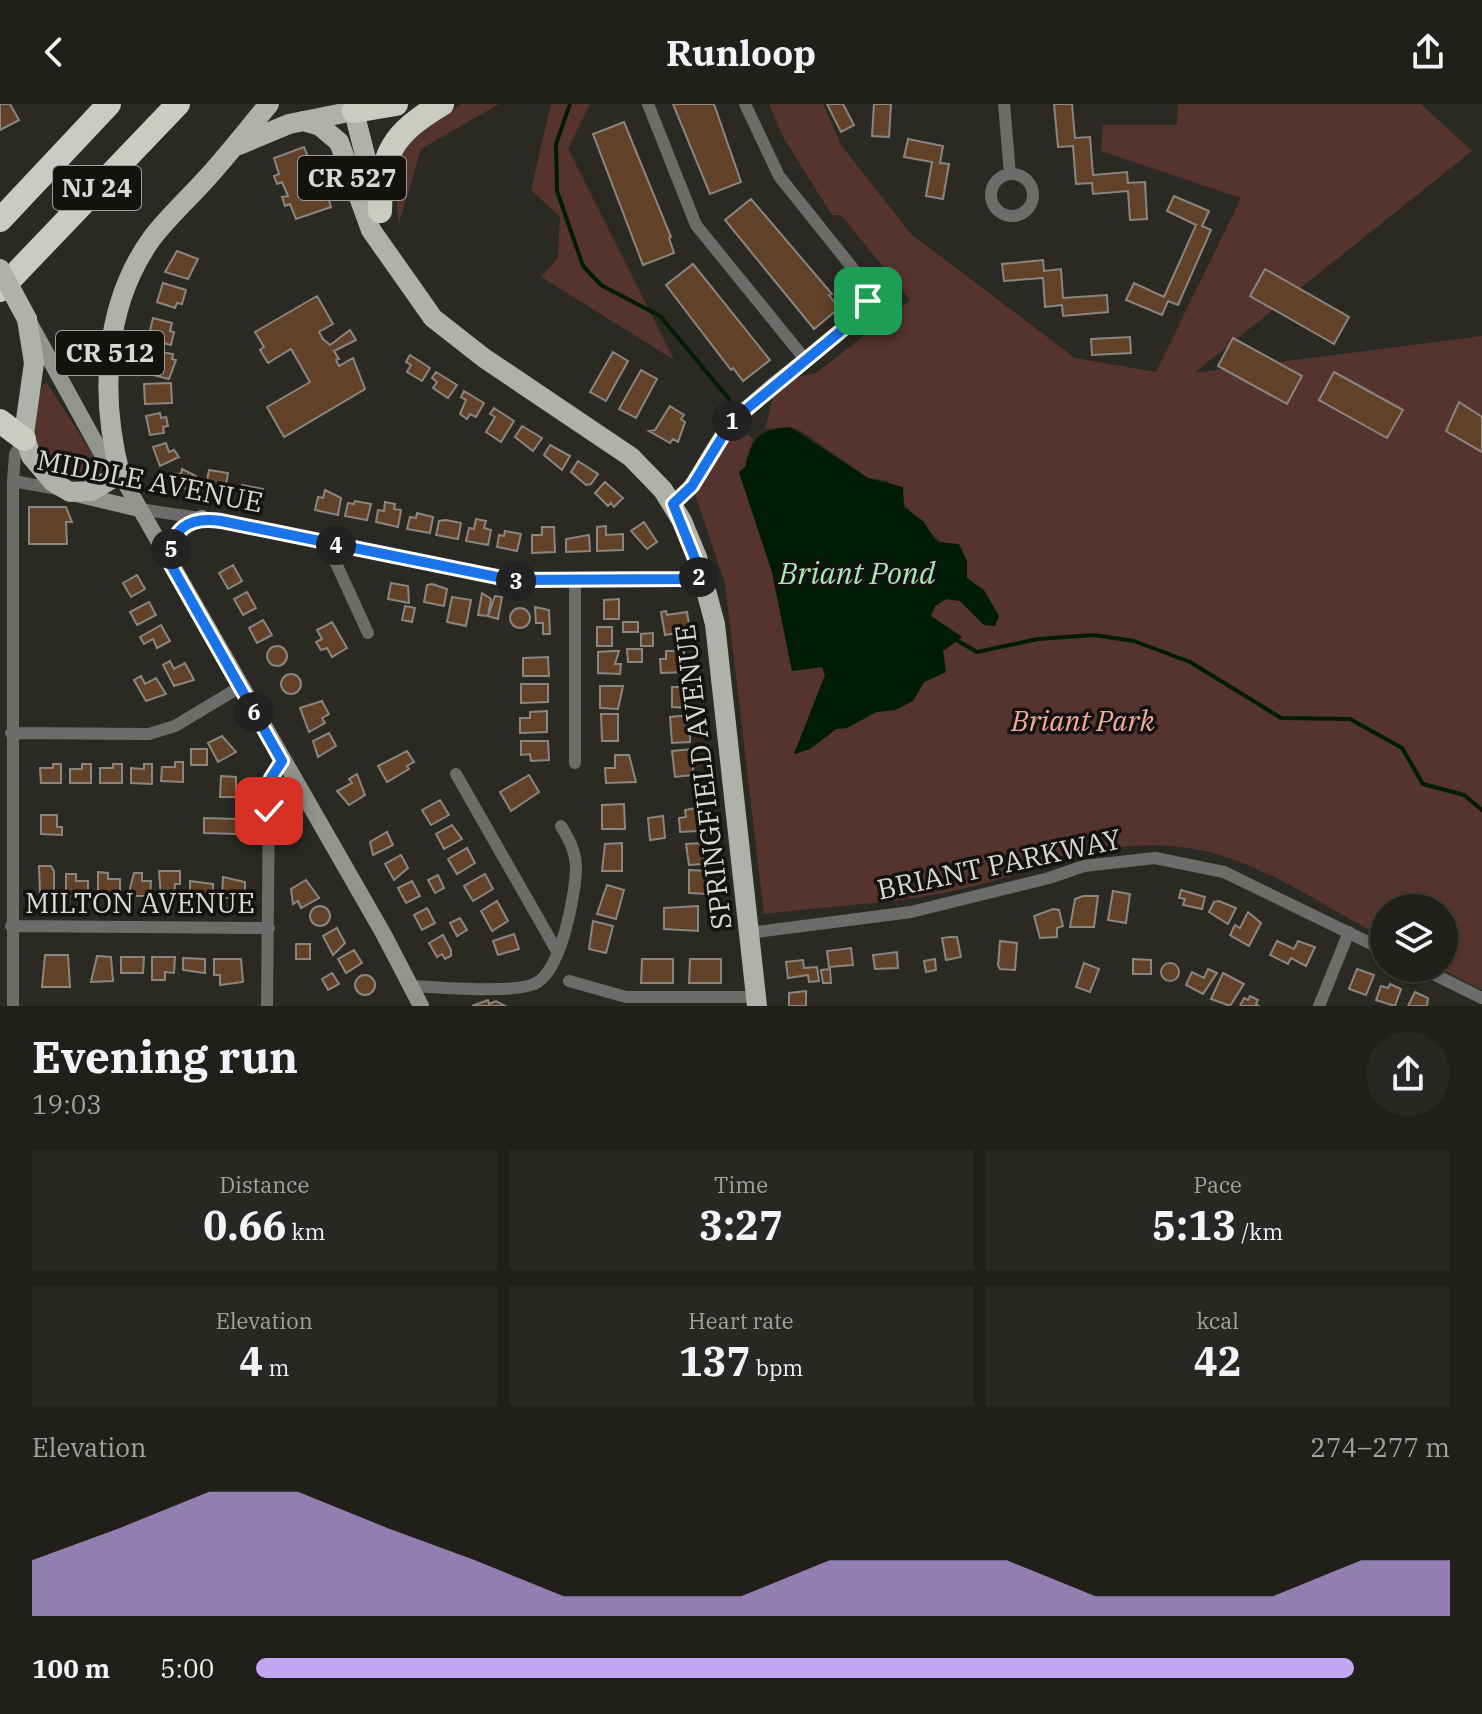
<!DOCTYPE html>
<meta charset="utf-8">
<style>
body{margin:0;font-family:"IBM Plex Serif",serif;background:#282723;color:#f1f3f6;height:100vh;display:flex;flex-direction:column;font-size:30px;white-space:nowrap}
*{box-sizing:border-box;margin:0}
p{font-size:26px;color:#a2a2a2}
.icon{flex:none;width:44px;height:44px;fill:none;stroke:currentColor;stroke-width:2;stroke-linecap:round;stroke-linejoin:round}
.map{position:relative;height:902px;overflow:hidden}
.sheet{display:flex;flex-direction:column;background:#201f1a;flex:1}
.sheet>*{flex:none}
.fabs{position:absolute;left:1370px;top:790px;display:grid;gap:16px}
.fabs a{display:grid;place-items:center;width:88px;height:88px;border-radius:50%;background:#201f1a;box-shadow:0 2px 6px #0004,0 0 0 2px #3d3d39;font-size:40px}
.pin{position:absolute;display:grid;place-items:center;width:68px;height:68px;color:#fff;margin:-34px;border-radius:16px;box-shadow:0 4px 12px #0006}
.km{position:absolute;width:40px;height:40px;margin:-20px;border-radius:50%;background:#222;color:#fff;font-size:22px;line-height:40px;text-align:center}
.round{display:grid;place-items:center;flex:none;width:84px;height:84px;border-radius:42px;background:#282723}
.summary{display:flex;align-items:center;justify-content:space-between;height:136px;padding:0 32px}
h1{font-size:44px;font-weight:700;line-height:60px}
.figures{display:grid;grid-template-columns:repeat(3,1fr);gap:12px;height:136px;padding:8px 32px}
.figures div{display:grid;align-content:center;border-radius:0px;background:#282723;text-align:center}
.figures b{font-size:40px;font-weight:700}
.figures small{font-size:22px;font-weight:400}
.figures p{font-size:22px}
.chart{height:224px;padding:16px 32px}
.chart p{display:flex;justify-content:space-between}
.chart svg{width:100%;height:144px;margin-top:8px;fill:#c3a7f2;opacity:.7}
ul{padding:0 32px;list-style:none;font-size:26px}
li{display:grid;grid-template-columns:128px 96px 1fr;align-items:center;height:60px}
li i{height:20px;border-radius:10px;background:#c3a7f2}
header{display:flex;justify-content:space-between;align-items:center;height:104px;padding:0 32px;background:#201f1a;font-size:36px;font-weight:700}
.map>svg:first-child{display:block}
</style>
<header><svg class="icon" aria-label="back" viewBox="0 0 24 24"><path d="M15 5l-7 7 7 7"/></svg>Runloop<svg class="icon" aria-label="share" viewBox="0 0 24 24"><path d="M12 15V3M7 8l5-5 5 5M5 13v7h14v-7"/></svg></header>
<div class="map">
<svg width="1482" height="902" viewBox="0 0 1482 902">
<rect width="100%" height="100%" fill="#2b2923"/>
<path fill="#55342f" d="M461 0H499L421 45 399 119C390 45 402 39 461 0Z
M551 0H590L568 45 674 256 541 173 558 154 560 113 531 86Z
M769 0H823L841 41 911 130 1075 254 1156 268 1241 94 1101 47 1103 21H1177L1178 0H1421L1472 47 1194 269 1482 232V886L1440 864H1444V804H1384V834C1327 804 1268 762 1205 747 1110 726 1044 767 957 786 895 800 827 802 764 810L725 479 692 382 732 317 753 335 745 363 739 368 772 468 792 567 822 563 825 571 795 650 810 645 836 625 847 624 877 608 895 606 913 597 924 578 946 568 943 547 962 533 931 512 935 502 946 495 960 497 984 521 967 474V457C935 436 908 409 888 377L868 374 801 327 790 323 765 325 777 278 816 269 910 196 841 111H832L783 33Z
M47 279 102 365 97 374C61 389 34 350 34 317 35 304 39 292 43 280Z"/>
<path fill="#001c06" d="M790 323 868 374 903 383 904 403 923 417 937 438 959 440 967 457V474L984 486 999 512 995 522 984 521 960 497 946 495 935 502 931 512 962 533 943 547 946 568 924 578 913 597 895 606 876 608 847 624 836 625 810 645 794 650 825 571 822 563 792 567 772 468 739 368 745 363C752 333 759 326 790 323Z"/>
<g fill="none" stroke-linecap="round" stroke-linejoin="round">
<path stroke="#001c06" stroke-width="4" d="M570 0 556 40 557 87 583 162 601 181 660 212 729 295
M953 534 977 548 1038 535 1094 531 1134 537 1190 558 1281 614 1350 615 1402 644 1423 680 1464 691 1482 706"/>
</g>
<path fill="#614228" stroke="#8b8580" stroke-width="2" d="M0 0H10L19 16 0 26Z
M673 0H714L741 78 710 90Z
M827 0H843L854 21 841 28Z
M874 0H891L889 33 872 32Z
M1054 0H1072L1075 34 1090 33 1093 71 1127 68 1128 79 1145 78 1147 115 1130 116 1128 87 1093 90 1092 79 1076 80 1073 42 1058 43Z
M624 18 671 133 669 134 674 149 643 161 593 30Z
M908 35 943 42 940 59 949 60 943 95 926 92 932 58 904 53Z
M304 43 310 58 317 56 331 103 296 115 290 100 285 102 282 93 288 92 282 78 277 80 274 72 279 70 274 54Z
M1174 92 1209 107 1202 122 1211 126 1178 201 1168 197 1162 211 1126 196 1134 179 1164 193 1196 121 1167 107Z
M751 95 832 190 829 191 839 204 814 225 725 116Z
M177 147 198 155 188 175 165 168Z
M1043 156 1044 167 1061 165 1063 194 1107 191 1108 208 1063 212 1062 201 1045 203 1043 174 1004 177 1002 160Z
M693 160 770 256 743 277 733 264 731 266 666 181Z
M1265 165 1349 213 1334 240 1250 192Z
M163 179 186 186 182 200 177 199 175 204 157 198Z
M317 192 333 220 319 228 323 235 330 241 350 226 356 236 334 247 339 255 336 256 339 262 353 254 365 285 284 333 267 303 310 278 291 245 268 259 260 246 264 243 255 228Z
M153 214 172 219 170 227 174 228 171 241 148 235Z
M1130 233 1131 249 1092 251 1091 235Z
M1233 234 1302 272 1287 300 1218 262Z
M148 246 173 250 172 255 176 256 169 275 149 270 150 263 145 262Z
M613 248 628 257 606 297 590 288Z
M410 251 430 264 422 277 407 268 411 261 406 258Z
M641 266 657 275 636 314 619 305Z
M436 268 457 281 448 294 433 284 437 278 432 274Z
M1334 268 1403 306 1387 334 1319 296Z
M171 279 172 299 145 300 144 280Z
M464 287 484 299 476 313 470 310 467 315 460 310 466 296 461 293Z
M1459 298 1482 313V348L1446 327Z
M670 302 684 311 681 315 685 318 678 338 673 335 670 339 649 327 655 326Z
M494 304 514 317 501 338 486 328 495 313 490 310Z
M160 309 161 314 166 313 168 322 163 323 164 329 150 331 146 312Z
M522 322 542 334 533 347 515 333Z
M166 339 169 348 174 346 179 353 160 362 153 343Z
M550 341 570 352 562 366 544 351Z
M578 357 598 370 591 380 586 381 571 368Z
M182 365 196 372 193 386 173 382 174 377 169 376 170 369 181 370Z
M209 366 228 369 224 392 205 389Z
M605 378 623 394 614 403 611 399 608 402 595 389Z
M242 381 263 385 260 400 239 396Z
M325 386 341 394 338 411 315 406 318 393 323 394Z
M355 397 371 400 367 416 345 412 348 399 354 400Z
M385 398 395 400 394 405 401 406 398 423 376 418 378 406 384 407Z
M29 403H66L72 418H66L67 440H29Z
M417 409 433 413 430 429 407 425 410 413 416 414Z
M476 415 486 417 484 424 491 426 488 441 466 437 469 424 474 425Z
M446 416 461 419 458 435 436 431 439 417Z
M644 418 657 438 647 445 631 427Z
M606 422V431L623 430V446L597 447V423Z
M542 423H554L555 448 532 449V431H542Z
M505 427 521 430 517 447 497 443 499 431 504 432Z
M589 431 590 447 566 448V435Z
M233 461 242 477 228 485 219 469Z
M137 471 145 485 131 493 123 479Z
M391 479 408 482 409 499 388 495Z
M432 480 447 485 444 502 424 498 427 481Z
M247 488 256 504 243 511 234 495Z
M482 489 491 495 488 512 478 511Z
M495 492 502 493 498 515 488 512Z
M452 493 471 496 466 522 447 518Z
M619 495V515H604V496Z
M149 498 156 511 137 521 130 508Z
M405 502 415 504 412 518 402 516Z
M535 503 549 506 550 530H543V519H536Z
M510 514a10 10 0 1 1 20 0a10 10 0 1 1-20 0Z
M666 507 667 511 687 508 690 527 665 531 661 508Z
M263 516 272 531 257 539 249 524Z
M332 518 347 544 332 553 327 544 321 546 316 538 322 535 317 526Z
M623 518H638V528H623Z
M161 521 170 537 157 544 153 535 144 540 140 533Z
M597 523H612V542H597Z
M653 529V542H641V530Z
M267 552a10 10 0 1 1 20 0a10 10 0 1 1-20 0Z
M627 545H642V558H628Z
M613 547H619L615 560H621L620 570 598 569V548Z
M666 547H684L685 568 661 569 660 555H666Z
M548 553 549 572H523V554Z
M170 557 174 565 185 559 194 576 174 582 163 561Z
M281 580a10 10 0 1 1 20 0a10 10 0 1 1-20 0Z
M141 572 145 580 156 574 166 590 146 597 134 576Z
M521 580H548V598L521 599Z
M600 582H623L618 605 600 604Z
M672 583H689V604L672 603Z
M322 597 329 610 322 614 325 619 309 628 300 604Z
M547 607V628L520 629V614H530V608Z
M601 610H618V637H602Z
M690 611V638L672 639 670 613Z
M329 629 336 642 318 653 313 637Z
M222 632 236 648 218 658 208 639Z
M521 637H548L549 656 531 657 530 650 521 651Z
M191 645H207V661H191Z
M693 645V671L675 673 672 647Z
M407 647 414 658 407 662 409 665 387 678 378 662Z
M615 651H629L636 678 606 679 605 664H615Z
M175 658H183V678L161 677 162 663H175Z
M53 660H61V679H41L40 664H53Z
M82 660H91V679H70V665H82Z
M113 660H122V679H100V664H113Z
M144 660H152V680L131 679V664L144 665Z
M357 670 365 691 349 701 337 687 352 679 349 675Z
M529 671 539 688 511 707 500 688Z
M221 672 236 673V693H220Z
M440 696 449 711 431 721 422 706Z
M624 700 625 725H602V701Z
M696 704 697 711 713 710 715 726 680 728 679 714 686 713 685 706Z
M41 711H57V723H62V731L41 730Z
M663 712 665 734 650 736 648 714Z
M204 714 238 715 240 726 238 730 204 729Z
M452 721 462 735 444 745 436 730Z
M387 728 393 741 373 751 370 738Z
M622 739V767H602L605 740Z
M703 739 704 760 689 761 686 740Z
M467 744 475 759 457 770 448 755Z
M401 751 408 764 394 776 385 760Z
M39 762H51L54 767V791L40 790Z
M689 766 707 767V790L689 789Z
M159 767H180V780H175L174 795 161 794Z
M98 768 108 769V775H120V790H98Z
M134 769H142V777H151L150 792H128Z
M66 770H76V777H88V792H66Z
M485 770 493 785 473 797 464 782Z
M438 771 444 784 435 789 428 776Z
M223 773 245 778V793L222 794Z
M306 776 319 794 301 804 298 797 293 800 291 785Z
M190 777 213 780V793H190Z
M412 777 420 792 406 799 398 784Z
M607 781 624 786 616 815 597 810Z
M1181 786 1205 793 1202 805 1183 801 1185 795 1179 794Z
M1113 787 1130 790 1126 819 1108 816Z
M1083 792H1098L1094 823H1070L1075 795Z
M497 797 508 817 492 827 481 807Z
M1219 797 1236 804 1228 820 1209 808 1214 798Z
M310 812a10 10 0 1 1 20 0a10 10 0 1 1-20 0Z
M698 802V827L664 825V804Z
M427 804 435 819 422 826 414 811Z
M1053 805 1059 806 1063 822 1057 824V833L1040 834 1034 812Z
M1248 808 1261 819 1249 842 1230 831 1235 821 1240 824Z
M460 814 467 826 457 832 450 819Z
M593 817 613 822 606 849 589 845Z
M337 824 345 839 333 851 323 832Z
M514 830 519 845 498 851 493 837Z
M443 831 451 846V852L445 855 442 850 437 853 429 839Z
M950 833H957L961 853 946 856 942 834Z
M1000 837 1017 839 1015 866 1000 865 998 861Z
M1277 837 1294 845 1298 837 1315 843 1306 862 1291 854 1288 860 1270 851Z
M296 840H310V855H296Z
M851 844 853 861 829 863 827 847Z
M354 846 362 859 346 869 338 855Z
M897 848 898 864 875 865 873 851Z
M45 851H68L70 883H42Z
M97 852 111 853 113 877 91 878Z
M121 853H144L143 869H121Z
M152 853H175L174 869 165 868V876H152Z
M183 854 205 855V869L183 866Z
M214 855H241L243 878 220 881V871H214Z
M642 855H673V879H641Z
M690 855H721V879H689Z
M935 855 936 866 926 868 924 857Z
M1133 855 1151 856V870H1133Z
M803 856 804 864 817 863 819 877 809 878 808 871 788 874 786 858Z
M1161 868a9 9 0 1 1 18 0a9 9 0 1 1-18 0Z
M1084 859 1099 865 1090 888 1076 883Z
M830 865 831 879H823L821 866Z
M1208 865 1217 869 1203 890 1186 881 1192 868 1204 874Z
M1357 865 1374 871 1366 891 1349 885Z
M332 869 339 880 328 886 322 875Z
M1223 869 1244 880 1230 902 1211 895Z
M355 881a10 10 0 1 1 20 0a10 10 0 1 1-20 0Z
M1390 880 1401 885 1395 902 1376 896 1381 882 1388 884Z
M806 887V902H789V889Z
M1415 888 1428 894 1427 902H1408Z
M1250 892 1258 896 1256 900 1259 902H1240L1244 894 1248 896Z
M488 896 489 900 496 897 505 902H472Z"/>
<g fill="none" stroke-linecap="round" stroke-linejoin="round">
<path stroke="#6c6d6a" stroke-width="12" d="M648 0 696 121 804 254
M1004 0 1010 70
M991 91a21 21 0 1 1 42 0a21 21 0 1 1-42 0Z
M13 377 57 385
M673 400C700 375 707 344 730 319 770 276 821 244 865 207L868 197 863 177 779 72 745 0
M139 405 241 420 525 478 689 475 702 472
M332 440 334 455 368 529
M575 478V659
M11 629 149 630 175 622 240 583
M456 670 558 849
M11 822 269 824
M749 829 911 808 1049 774 1084 762 1155 754 1224 768 1384 846
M1421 864 1482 894
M569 877 626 893H756
M411 882C441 883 509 890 534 880 561 870 576 789 576 762 575 746 569 735 561 722
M13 902V377L15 350 24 335
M267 902 269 689 272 671 282 657
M1319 902 1349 828"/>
<path stroke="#92948f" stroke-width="16" d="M28 216 104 354 120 370 383 829 421 902
M76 390 139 405
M171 459C169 435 180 422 202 414"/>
<path stroke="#afb1ab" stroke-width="20" d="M352 0 377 98
M303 17 320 22 339 38 371 126 433 214 484 254 631 353 663 386 682 417 697 453 715 520 757 902
M239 41 289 20 354 7
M27 215 34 259 24 330 31 352 53 378 70 388 91 387 120 370C100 292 103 202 152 134 168 113 188 95 206 75 228 51 248 25 269 0"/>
<path stroke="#caccc4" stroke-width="24" d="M354 7 396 0
M380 107C381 49 392 30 442 0
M0 116 109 0
M0 186 178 0
M0 317 24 335"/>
<path stroke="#afb1ab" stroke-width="20" d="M0 165 27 215"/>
</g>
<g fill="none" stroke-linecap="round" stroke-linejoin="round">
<g stroke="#fff" stroke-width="16">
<path id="route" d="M269 707 271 674 282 657 171 461C169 425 188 412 221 417L512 476 689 475 702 472 673 400 692 382 732 317 865 207 868 197"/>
</g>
<use href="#route" stroke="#1a73e8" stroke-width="10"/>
</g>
<g text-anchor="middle" stroke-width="7" stroke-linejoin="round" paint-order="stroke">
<g fill="#13120f" stroke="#9e9d99" stroke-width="2">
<rect x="298" y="52" width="108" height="44" rx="6"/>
<rect x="53" y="62" width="88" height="44" rx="6"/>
<rect x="56" y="227" width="108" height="44" rx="6"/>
</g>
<g font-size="26" font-weight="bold" fill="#dad8d4">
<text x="352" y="83">CR 527</text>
<text x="97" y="93">NJ 24</text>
<text x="110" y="258">CR 512</text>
</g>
<g font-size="28" fill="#dad8d4" stroke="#13120f">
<text transform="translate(150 377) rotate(11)" y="10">MIDDLE AVENUE</text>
<text transform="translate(703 673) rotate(-97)" y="10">SPRINGFIELD AVENUE</text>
<text transform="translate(999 760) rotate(-12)" y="10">BRIANT PARKWAY</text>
<text x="140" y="809">MILTON AVENUE</text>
</g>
<g font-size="28" font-style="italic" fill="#f4ac9f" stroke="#13120f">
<text x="1083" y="627">Briant Park</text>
</g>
<g font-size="30" font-style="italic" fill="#ace5b6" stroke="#13120f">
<text x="857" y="480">Briant Pond</text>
</g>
</g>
</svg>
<div class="fabs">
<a><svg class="icon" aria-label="layers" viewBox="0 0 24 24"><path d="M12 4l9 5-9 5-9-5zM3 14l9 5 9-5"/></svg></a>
</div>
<div class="pin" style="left:868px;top:197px;background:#1e9e55"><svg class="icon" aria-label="arrive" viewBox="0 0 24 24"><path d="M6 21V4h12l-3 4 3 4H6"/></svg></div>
<div class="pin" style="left:269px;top:707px;background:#d93025"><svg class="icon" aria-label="check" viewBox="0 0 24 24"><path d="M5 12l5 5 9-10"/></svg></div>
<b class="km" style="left:732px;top:317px">1</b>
<b class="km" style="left:699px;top:473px">2</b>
<b class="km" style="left:516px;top:477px">3</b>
<b class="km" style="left:336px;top:441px">4</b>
<b class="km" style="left:171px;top:445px">5</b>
<b class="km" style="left:254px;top:608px">6</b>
</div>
<section class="sheet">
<div class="summary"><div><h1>Evening run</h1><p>19:03</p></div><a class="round"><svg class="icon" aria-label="share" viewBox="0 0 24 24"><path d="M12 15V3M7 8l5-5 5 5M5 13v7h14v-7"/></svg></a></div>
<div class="figures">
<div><p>Distance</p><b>0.66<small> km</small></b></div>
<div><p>Time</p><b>3:27</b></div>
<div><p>Pace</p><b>5:13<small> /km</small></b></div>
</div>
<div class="figures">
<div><p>Elevation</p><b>4<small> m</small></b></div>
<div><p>Heart rate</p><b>137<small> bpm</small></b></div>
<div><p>kcal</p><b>42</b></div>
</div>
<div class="chart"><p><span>Elevation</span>274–277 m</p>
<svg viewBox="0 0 160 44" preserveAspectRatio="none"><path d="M0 44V27L10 17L20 6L30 6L40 17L50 27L60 38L70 38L80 38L90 27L100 27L110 27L120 38L130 38L140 38L150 27L160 27V44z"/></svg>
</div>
<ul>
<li><b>100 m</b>5:00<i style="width:92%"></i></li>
</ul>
</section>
